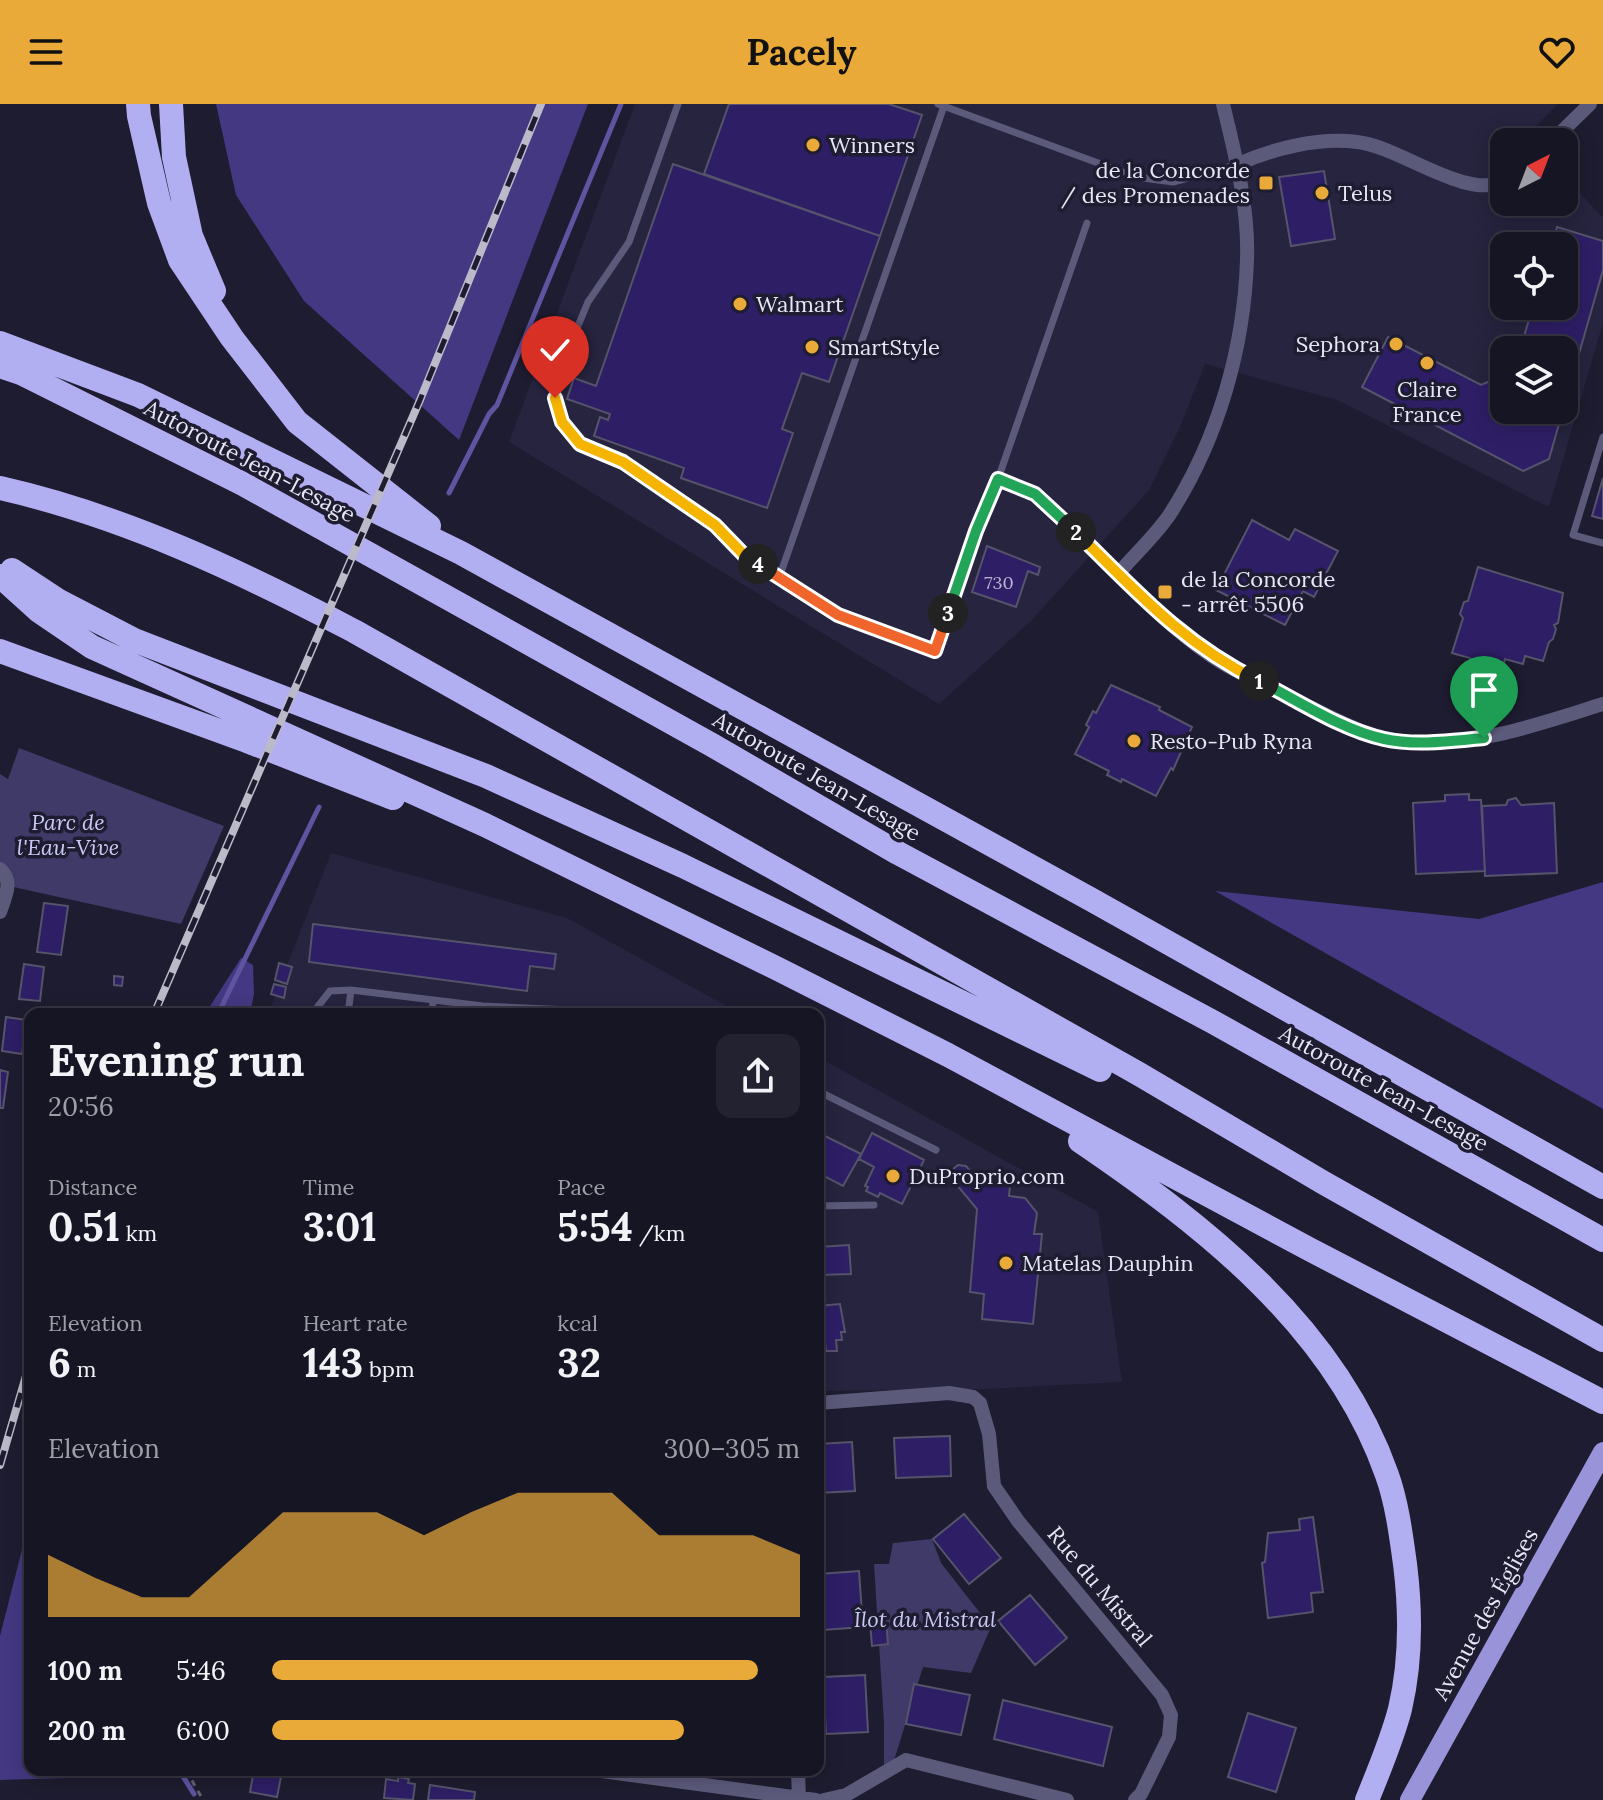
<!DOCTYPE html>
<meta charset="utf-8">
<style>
body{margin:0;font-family:Lora,serif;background:#232231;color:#f1f3f6;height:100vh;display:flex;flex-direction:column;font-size:30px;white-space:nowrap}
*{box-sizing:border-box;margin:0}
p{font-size:26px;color:#9e9fa6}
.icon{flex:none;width:44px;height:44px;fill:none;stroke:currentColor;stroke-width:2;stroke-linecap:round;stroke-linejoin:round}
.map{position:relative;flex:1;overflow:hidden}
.sheet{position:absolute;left:24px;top:904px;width:800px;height:768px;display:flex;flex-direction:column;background:#161524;border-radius:16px;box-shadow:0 4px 20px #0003,0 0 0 2px #353441}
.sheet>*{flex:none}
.needle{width:52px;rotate:42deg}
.buttons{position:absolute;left:1490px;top:24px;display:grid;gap:16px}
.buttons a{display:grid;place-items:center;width:88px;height:88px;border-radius:16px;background:#161524;box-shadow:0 4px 20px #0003,0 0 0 2px #353441;font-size:40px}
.pin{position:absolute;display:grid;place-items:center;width:68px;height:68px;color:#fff;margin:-82px -34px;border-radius:50% 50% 50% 0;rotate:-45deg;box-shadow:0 0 8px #0007}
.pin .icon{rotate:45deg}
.km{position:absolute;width:40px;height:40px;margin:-20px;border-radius:50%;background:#222;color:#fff;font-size:22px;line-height:40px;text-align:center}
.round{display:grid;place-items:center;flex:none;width:84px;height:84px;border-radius:16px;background:#232231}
.overview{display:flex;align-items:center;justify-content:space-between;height:136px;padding:0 24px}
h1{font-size:44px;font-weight:700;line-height:60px}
.figures{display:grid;grid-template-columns:repeat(3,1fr);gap:12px;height:136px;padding:8px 24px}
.figures div{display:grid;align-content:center}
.figures b{font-size:40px;font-weight:700}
.figures small{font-size:22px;font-weight:400}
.figures p{font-size:22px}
.chart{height:224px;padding:16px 24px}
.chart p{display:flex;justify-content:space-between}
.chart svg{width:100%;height:144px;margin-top:8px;fill:#eaaa39;opacity:.7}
ul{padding:0 24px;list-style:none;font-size:26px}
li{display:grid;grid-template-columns:128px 96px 1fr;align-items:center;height:60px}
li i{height:20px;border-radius:10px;background:#eaaa39}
header{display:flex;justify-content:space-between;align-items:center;height:104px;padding:0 24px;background:#eaaa39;color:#111;font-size:36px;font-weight:700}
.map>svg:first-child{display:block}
</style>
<header><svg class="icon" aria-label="menu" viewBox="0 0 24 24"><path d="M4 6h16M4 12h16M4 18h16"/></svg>Pacely<svg class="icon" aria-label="heart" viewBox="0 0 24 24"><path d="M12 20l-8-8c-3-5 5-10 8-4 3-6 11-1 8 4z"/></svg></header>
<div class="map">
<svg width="1603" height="1696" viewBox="0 0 1603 1696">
<rect width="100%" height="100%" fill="#1e1c30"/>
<path fill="#26243e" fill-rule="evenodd" d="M635 0H1558L1526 32 1531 38H1504V98H1564V72L1603 114V219L1549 403 1337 296 1205 260 1179 325 1149 386 1032 516 939 600 509 338ZM1504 142H1564V202H1504ZM1504 246H1564V306H1504Z
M331 749 567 814 741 910H268Z
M818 953 1098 1108 1122 1278 983 1285 818 1287Z"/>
<path fill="#3f3a67" d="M19 644 224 722 181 820 9 782 0 765V670L8 675Z
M932 1435 941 1459 991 1523 971 1569 923 1563 892 1663 884 1668V1619L874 1460H889L893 1439Z"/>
<path fill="#443882" d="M216 0H588L459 336 304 197 236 91Z
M1603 778V1005L1215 787 1479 815Z
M241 854 253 861 254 890 250 910H205Z
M30 1414V1666H164L165 1671 0 1676V1532Z"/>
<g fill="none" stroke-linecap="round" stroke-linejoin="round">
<path stroke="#5e54a1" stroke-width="5" d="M449 389 489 310 497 301 621 0
M218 910 319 703
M179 1666 194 1690"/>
</g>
<path fill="#2e1e66" stroke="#55546b" stroke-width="2" d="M729 0H889L922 11 880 132 704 70Z
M673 60 880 132 829 278 802 269 782 325 793 329 767 404 681 374 684 364 594 332 600 313 608 316 610 310 567 295 574 274 596 282Z
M1324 67 1335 135 1291 142 1279 73Z
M1557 123 1603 137V166L1564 302V246H1520L1533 202H1564V142H1551Z
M1388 233 1481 281 1504 271V306H1563L1549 355 1523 367 1362 283Z
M1603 374V415L1592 412Z
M1252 416 1289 436 1295 425 1338 447 1314 493 1303 487 1285 521 1216 486Z
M987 442 1040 463 1038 471 1028 467 1016 503 972 488Z
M1478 463 1563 489 1558 519 1554 521 1556 525 1553 535 1549 538 1543 557 1525 552 1523 560 1505 555 1503 564 1484 558 1480 561 1472 558 1470 554 1452 549 1463 514 1460 510 1464 498 1468 497Z
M1111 581 1160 603 1159 606 1192 623 1173 666 1171 664 1156 692 1122 675 1121 678 1107 671 1109 667 1075 650 1089 623 1086 621 1093 607 1096 609Z
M1469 690V696H1481L1485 767 1416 770 1413 699 1445 697V691Z
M1516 694 1521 701 1554 699 1557 769 1485 772 1482 702 1506 701 1508 696Z
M44 799 68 802 61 851 37 848Z
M313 820 556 850 554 865 530 862 527 887 309 858Z
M279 859 292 863 287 880 275 876Z
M24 860 44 863 40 897 19 895Z
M114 872 123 873 122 882 114 881Z
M274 880 286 883 284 894 271 890Z
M6 913 27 916 22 950 2 947Z
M0 966 8 968 3 1004H0Z
M872 1029 924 1056 902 1100 880 1089 878 1093 866 1087 868 1083 865 1082 874 1063 859 1055Z
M823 1031 861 1050 843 1082 818 1069V1040Z
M958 1061 966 1062 980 1079 1010 1082 1009 1092 1025 1094 1037 1109 1034 1130H1042L1033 1220 982 1215 984 1190 970 1188 977 1105 951 1074 952 1066Z
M849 1141 851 1170 818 1171V1143Z
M840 1200 845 1228H841L842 1236H836L837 1247H826L825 1238H818V1202Z
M950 1332 951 1372 896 1374 894 1334Z
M852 1338 855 1387 818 1389V1340Z
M964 1410 1001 1454 969 1480 933 1435Z
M1313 1413 1323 1488 1311 1489 1313 1508 1268 1514 1262 1459 1265 1458 1268 1429 1300 1426 1299 1415Z
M859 1467 863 1523 823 1526 819 1470Z
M1030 1491 1067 1534 1035 1561 998 1517Z
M886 1516 888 1540 872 1542 870 1518Z
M865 1571 868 1628 826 1630 823 1573Z
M914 1580 970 1591 961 1631 906 1620Z
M1003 1596 1112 1623 1103 1662 994 1635Z
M1248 1609 1296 1624 1276 1688 1228 1673Z
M254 1666 282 1668 277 1693 250 1688Z
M398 1673 409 1675 408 1679 415 1680 413 1696 384 1694 386 1675 398 1677Z
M430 1681 475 1688 474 1696H428Z"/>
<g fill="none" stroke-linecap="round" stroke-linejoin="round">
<path stroke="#636274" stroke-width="3" stroke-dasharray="6 6" stroke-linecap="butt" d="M186 1666 203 1696"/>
<path stroke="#5c5a7b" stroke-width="7" d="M678 0 629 138 588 198 555 277V294L562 318 580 340 623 358 715 421 744 451 838 511 935 547 976 427 998 375 1087 119
M938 0 1136 73 1173 78 1236 61
M1603 333 1573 431 1603 439
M998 375C1051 393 1080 432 1118 470
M779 474 944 2
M312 910 330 887 351 886
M348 910 351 886 483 902 593 907 608 910
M432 910 433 896
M818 987 936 1046
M818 1102 874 1101"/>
<path stroke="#5c5a7b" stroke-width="14" d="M1223 0C1235 50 1249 104 1247 156 1244 245 1218 335 1170 410 1156 431 1135 450 1118 470 1151 502 1184 536 1224 560 1250 575 1279 587 1306 601 1339 617 1370 635 1408 638 1476 643 1539 620 1603 600
M1551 38 1590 0
M1236 61C1271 45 1318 33 1357 38 1399 42 1466 97 1504 77
M0 765C14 777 5 793 0 808
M818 1299 949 1289 973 1293 980 1299 989 1330 994 1382 1018 1417 1162 1591 1171 1611 1169 1633 1141 1690 1135 1696
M594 1666 816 1696
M798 1666 799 1696
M824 1696 846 1691 906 1656 1067 1696"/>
<path stroke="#9994da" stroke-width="20" d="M1410 1696 1603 1348"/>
<path stroke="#b2aef2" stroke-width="24" d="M138 0 139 12 159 99 180 156 232 234 297 318 429 422
M171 0 174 53 191 132 214 187
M0 239 138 291 461 449 1092 796 1603 1083
M0 262 21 269 243 380 712 641 898 749 1213 918 1603 1136
M0 384C124 412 242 468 354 527L1139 970 1324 1079 1603 1236
M12 466 59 497 134 536 486 672 683 762 1100 966
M0 472 39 507 92 543 485 721 778 865 948 951 1309 1145 1603 1298
M0 547 247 637 393 694
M1080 1037C1205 1122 1335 1223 1387 1371 1397 1399 1401 1431 1405 1460 1411 1508 1411 1558 1400 1605 1392 1636 1379 1666 1367 1696"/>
<g stroke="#bbbac9" stroke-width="8">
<path id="rail" d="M154 910 420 296 541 0
M0 1361 30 1258"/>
</g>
<use href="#rail" stroke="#1e1c30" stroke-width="5" stroke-dasharray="15" stroke-linecap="butt"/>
</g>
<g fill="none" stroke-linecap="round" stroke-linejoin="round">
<g stroke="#fff" stroke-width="16">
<path id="split-1" d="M1259 577C1297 596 1342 626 1384 635 1416 642 1451 637 1484 634"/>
</g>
<g stroke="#fff" stroke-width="16">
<path id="split-2" d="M1076 428C1135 486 1183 540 1259 577"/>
</g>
<g stroke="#fff" stroke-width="16">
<path id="split-3" d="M948 509 976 427 998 375 1035 390 1076 428"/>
</g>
<g stroke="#fff" stroke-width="16">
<path id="split-4" d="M758 460 838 511 935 547 948 509"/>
</g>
<g stroke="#fff" stroke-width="16">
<path id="split-5" d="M555 294 562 318 580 340 623 358 715 421 744 451 758 460"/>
</g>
<use href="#split-1" stroke="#22a559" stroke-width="10"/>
<use href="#split-2" stroke="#f5b400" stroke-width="10"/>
<use href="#split-3" stroke="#22a559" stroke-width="10"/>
<use href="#split-4" stroke="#f0652b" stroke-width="10"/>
<use href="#split-5" stroke="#f5b400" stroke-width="10"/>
</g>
<g fill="#eaaa39" stroke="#1e1c30" stroke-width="3">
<circle cx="813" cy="41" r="8"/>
<rect x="1258" y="71" width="16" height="16" rx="4"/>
<circle cx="1322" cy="89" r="8"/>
<circle cx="740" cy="200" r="8"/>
<circle cx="1396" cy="240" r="8"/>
<circle cx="812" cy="243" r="8"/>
<circle cx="1427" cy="259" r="8"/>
<rect x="1157" y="480" width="16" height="16" rx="4"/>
<circle cx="1134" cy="637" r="8"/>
<circle cx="893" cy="1072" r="8"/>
<circle cx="1006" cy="1159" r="8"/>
</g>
<g text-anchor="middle" stroke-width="7" stroke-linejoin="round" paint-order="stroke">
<g font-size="18" fill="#b9b4d0">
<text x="999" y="485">730</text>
</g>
<g font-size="22" fill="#e7e6f4" stroke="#1e1c30" text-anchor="start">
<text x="829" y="49">Winners</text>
<text x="1250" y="74" text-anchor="end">de la Concorde<tspan x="1250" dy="25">/ des Promenades</tspan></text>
<text x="1338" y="97">Telus</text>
<text x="756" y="208">Walmart</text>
<text x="1380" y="248" text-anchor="end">Sephora</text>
<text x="828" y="251">SmartStyle</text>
<text x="1427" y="293" text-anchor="middle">Claire<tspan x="1427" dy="25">France</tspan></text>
<text x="1181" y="483">de la Concorde<tspan x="1181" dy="25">- arrêt 5506</tspan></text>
<text x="1150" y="645">Resto-Pub Ryna</text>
<text x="909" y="1080">DuProprio.com</text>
<text x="1022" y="1167">Matelas Dauphin</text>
</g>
<g font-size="22" fill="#e7e6f4" stroke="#1e1c30">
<text transform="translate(250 357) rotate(28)" y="8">Autoroute Jean-Lesage</text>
<text transform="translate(817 672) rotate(30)" y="8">Autoroute Jean-Lesage</text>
<text transform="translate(1384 984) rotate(29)" y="8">Autoroute Jean-Lesage</text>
<text transform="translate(1100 1482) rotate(50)" y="8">Rue du Mistral</text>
<text transform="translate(1485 1510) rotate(-61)" y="8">Avenue des Églises</text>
</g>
<g font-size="22" font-style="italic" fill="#cac8f4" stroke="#1e1c30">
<text x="68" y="726">Parc de<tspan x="68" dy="25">l'Eau-Vive</tspan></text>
<text x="925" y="1523">Îlot du Mistral</text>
</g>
</g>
</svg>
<div class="buttons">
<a><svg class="needle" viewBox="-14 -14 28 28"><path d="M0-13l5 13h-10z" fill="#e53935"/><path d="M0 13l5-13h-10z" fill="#9e9fa6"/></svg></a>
<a><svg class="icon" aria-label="locate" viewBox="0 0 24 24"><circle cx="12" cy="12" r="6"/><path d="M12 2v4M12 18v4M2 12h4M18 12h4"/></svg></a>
<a><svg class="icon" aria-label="layers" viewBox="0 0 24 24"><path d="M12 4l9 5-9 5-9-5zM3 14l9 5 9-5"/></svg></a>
</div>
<div class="pin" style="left:1484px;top:634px;background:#1e9e55"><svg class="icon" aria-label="arrive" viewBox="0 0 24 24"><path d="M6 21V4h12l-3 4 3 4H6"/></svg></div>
<div class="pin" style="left:555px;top:294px;background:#d93025"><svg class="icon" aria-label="check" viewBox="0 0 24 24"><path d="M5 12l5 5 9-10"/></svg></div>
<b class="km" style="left:1259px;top:577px">1</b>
<b class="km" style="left:1076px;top:428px">2</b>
<b class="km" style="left:948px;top:509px">3</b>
<b class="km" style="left:758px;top:460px">4</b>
<section class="sheet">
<div class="overview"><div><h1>Evening run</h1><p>20:56</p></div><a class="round"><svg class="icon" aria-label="share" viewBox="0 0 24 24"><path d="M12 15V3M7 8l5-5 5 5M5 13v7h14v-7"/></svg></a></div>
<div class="figures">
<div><p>Distance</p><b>0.51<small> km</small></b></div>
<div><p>Time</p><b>3:01</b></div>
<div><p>Pace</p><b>5:54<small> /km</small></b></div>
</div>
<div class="figures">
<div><p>Elevation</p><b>6<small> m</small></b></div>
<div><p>Heart rate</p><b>143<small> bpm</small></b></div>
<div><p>kcal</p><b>32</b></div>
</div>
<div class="chart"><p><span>Elevation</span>300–305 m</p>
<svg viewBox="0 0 160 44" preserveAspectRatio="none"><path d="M0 44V25L10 32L20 38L30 38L40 25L50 12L60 12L70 12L80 19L90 12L100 6L110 6L120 6L130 19L140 19L150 19L160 25V44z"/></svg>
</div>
<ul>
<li><b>100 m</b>5:46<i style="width:92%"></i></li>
<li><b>200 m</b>6:00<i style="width:78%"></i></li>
</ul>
</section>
</div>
